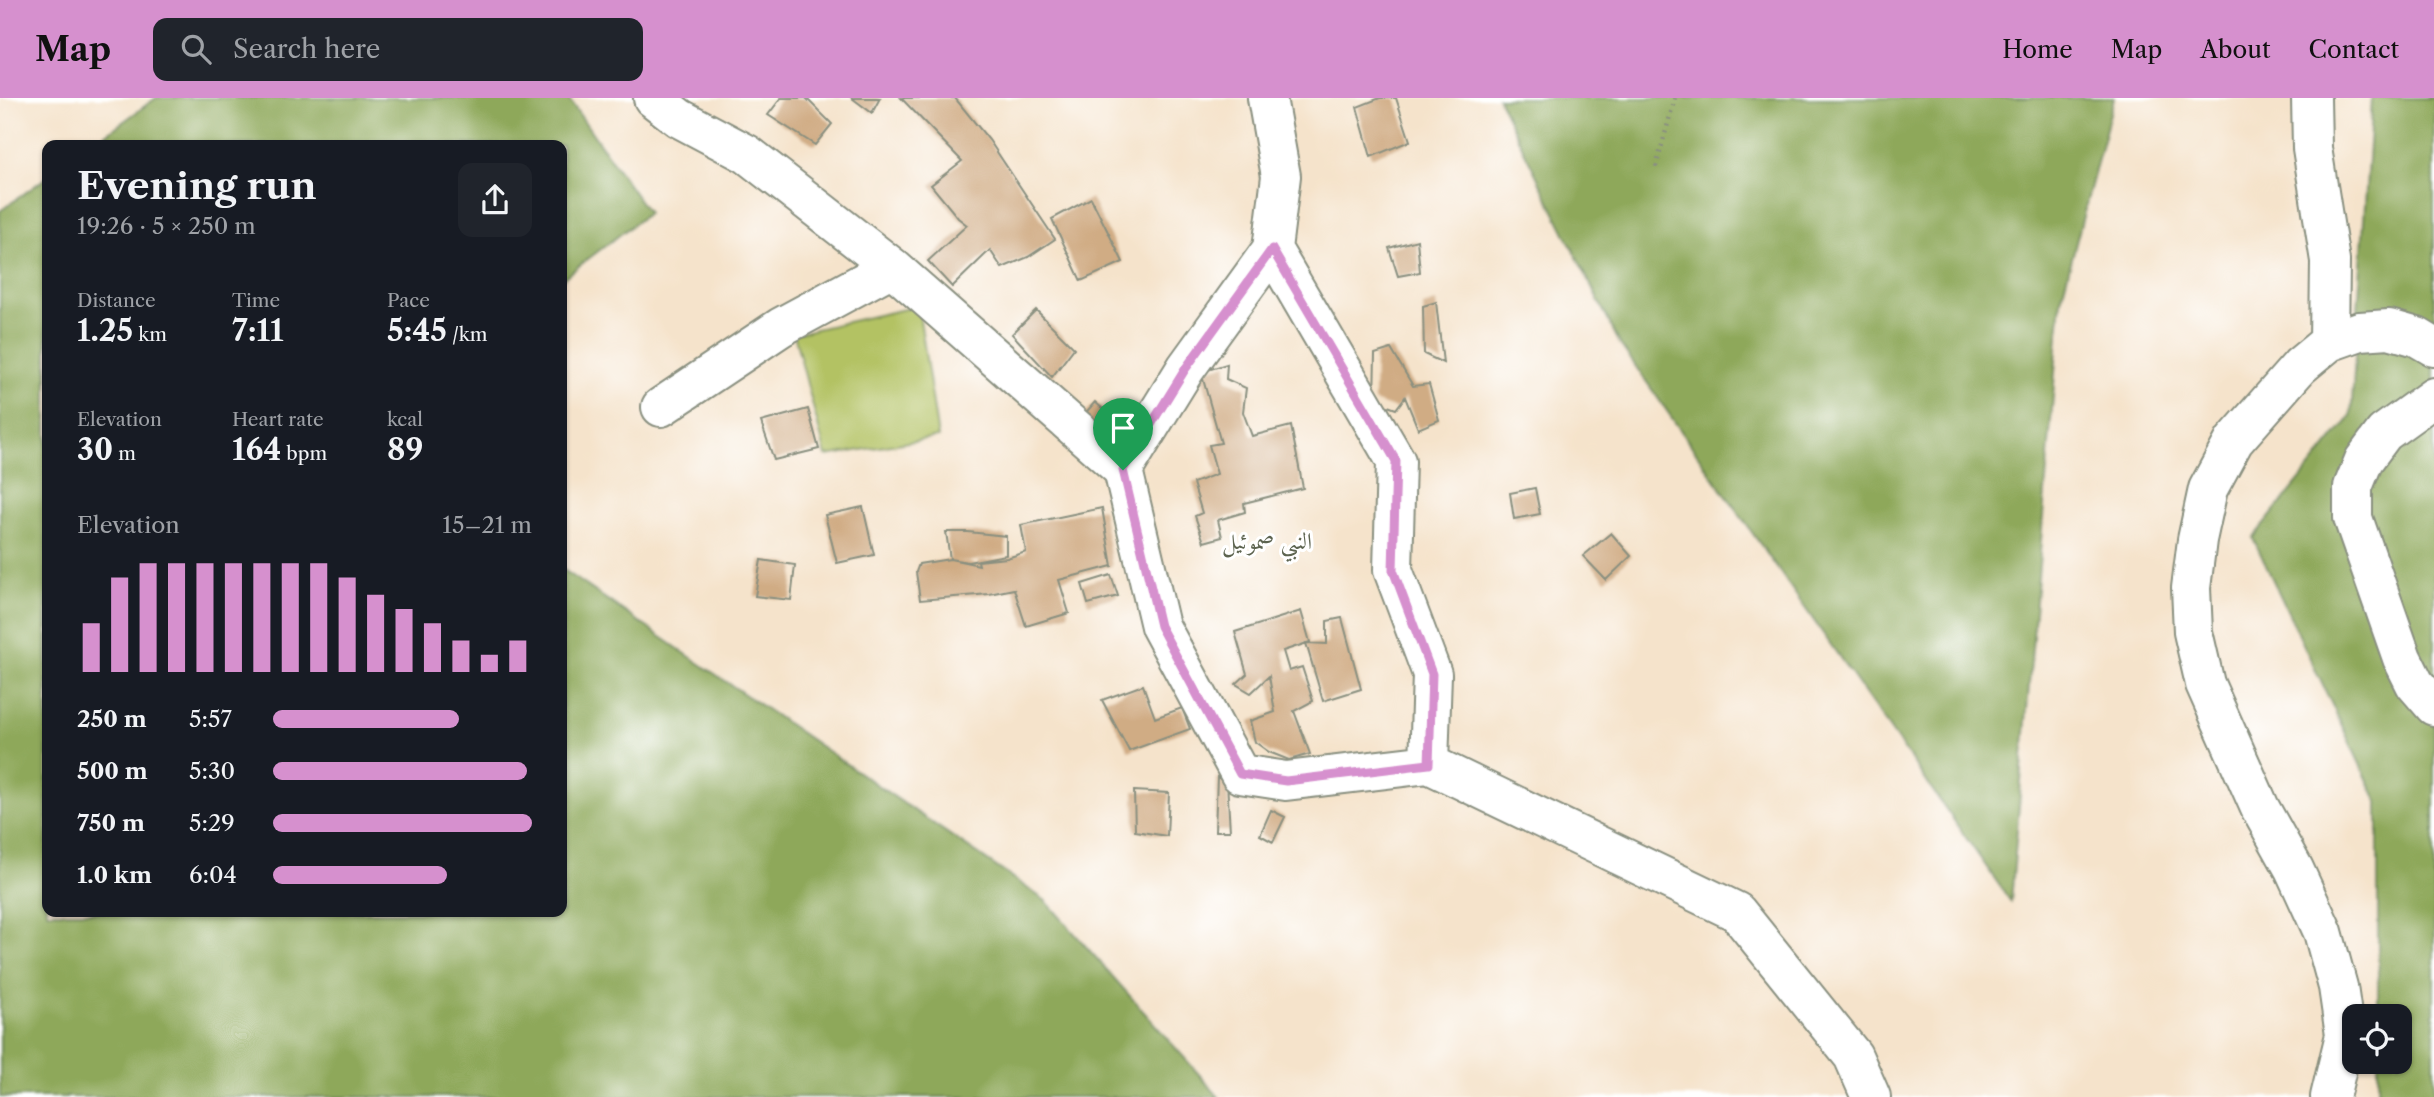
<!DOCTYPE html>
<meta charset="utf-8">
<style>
body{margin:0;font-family:"Libre Caslon Text",Amiri,serif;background:#20242c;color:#f1f3f6;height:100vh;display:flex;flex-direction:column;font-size:26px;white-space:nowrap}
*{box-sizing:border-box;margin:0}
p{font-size:23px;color:#9ea1a6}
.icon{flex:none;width:38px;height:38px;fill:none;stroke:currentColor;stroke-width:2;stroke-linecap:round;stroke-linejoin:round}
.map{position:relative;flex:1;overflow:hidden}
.side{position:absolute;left:42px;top:42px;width:525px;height:777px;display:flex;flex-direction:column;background:#171b24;border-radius:14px;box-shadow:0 2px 5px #0004}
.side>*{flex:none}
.tools{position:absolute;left:2342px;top:906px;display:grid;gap:14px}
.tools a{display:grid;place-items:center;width:70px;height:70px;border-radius:14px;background:#171b24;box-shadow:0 2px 5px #0004;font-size:35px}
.pin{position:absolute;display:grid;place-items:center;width:60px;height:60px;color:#fff;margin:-72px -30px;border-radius:50% 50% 50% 0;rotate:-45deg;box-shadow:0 0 7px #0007}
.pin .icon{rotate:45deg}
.round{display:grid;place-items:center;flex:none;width:74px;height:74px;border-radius:14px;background:#20242c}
.head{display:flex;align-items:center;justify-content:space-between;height:119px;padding:0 35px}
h1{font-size:38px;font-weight:700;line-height:52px}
.stats{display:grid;grid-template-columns:repeat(3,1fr);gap:10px;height:119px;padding:7px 35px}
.stats div{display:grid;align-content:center}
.stats b{font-size:30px;font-weight:700}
.stats small{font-size:19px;font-weight:400}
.stats p{font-size:19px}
.chart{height:196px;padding:14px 35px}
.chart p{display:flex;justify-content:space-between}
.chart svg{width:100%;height:126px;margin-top:7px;stroke:#d690ce;stroke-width:6}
ul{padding:0 35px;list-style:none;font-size:23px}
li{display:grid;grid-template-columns:112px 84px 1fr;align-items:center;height:52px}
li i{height:18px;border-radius:9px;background:#d690ce}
header{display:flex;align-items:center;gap:42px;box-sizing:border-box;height:98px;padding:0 35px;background:#d690ce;color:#111}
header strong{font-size:33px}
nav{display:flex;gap:38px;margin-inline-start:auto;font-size:24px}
.search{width:490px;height:63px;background:#20242c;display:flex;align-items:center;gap:18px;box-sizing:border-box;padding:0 24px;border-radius:14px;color:#9ea1a6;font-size:26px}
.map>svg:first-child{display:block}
</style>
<header>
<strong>Map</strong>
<div class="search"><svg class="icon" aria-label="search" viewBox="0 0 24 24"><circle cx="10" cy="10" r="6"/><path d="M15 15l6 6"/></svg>Search here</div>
<nav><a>Home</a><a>Map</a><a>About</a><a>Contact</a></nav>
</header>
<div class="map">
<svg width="2434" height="999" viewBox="0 0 2434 999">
<rect width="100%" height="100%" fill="#fff"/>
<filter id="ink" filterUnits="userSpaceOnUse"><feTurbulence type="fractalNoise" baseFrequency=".0143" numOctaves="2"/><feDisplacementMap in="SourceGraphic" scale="14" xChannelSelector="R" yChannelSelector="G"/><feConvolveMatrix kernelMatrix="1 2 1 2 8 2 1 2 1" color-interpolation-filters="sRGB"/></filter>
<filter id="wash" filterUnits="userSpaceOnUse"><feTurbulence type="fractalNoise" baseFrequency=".00686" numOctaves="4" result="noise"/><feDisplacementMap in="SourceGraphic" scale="28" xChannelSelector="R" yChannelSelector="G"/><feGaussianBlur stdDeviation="1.57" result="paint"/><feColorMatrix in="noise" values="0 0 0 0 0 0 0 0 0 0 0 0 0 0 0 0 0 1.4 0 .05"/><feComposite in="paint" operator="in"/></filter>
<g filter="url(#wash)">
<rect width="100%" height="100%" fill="#f5e3cb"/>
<path fill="#b3c264" stroke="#69804c" stroke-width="2" d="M918 208 938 339 826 358 794 236Z"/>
<path fill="#8ea85a" stroke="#567247" stroke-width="2" d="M156 0H568L648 115 562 181V47H91Z
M1498 0H2114L2061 202 2011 804 1620 246Z
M2372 0H2434V999H2378V964H2399V919H2378V704L2253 440 2351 319Z
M47 79V814H562V471L1046 803 1219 999H0V113Z"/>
<g id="blocks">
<path fill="#d0ac84" d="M781 0H806L832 26 815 47 768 17Z
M852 0H880L872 15Z
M901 0H955L989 42 1055 141 1028 159 1002 170 990 152 952 189 928 163 967 127 958 120 931 87 962 63Z
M1380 0H1396L1410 43 1371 59 1357 9Z
M1091 100 1123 164 1081 183 1052 121Z
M1417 142 1420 174 1398 178 1389 150Z
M1436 204 1443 265 1424 256 1423 208Z
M1036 212 1074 250 1052 279 1012 236Z
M1391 251 1413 288 1429 286 1439 322 1418 331 1405 299 1396 311 1374 303 1375 256Z
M1227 266 1226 281 1246 290 1243 314 1252 338 1291 328 1303 390 1244 405 1245 414 1218 422 1222 439 1204 444 1195 418 1202 415 1193 385 1217 376 1209 347 1221 345 1201 274Z
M1095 304 1112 319 1098 333 1083 318Z
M808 311 819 351 774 362 761 324Z
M1535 390 1540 416 1514 421 1510 395Z
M863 409 874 457 837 465 825 417Z
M1102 410 1112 468 1059 482 1069 515 1026 528 1014 491 989 496 920 502 916 474 919 466 950 461 979 467 978 463 1007 460 1026 454 1021 427Z
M946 434H968L1006 438V457L968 464 950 461Z
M1611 435 1631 458 1606 482 1583 458Z
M761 462 795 467 791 502 755 498Z
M1111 477 1118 498 1088 506 1082 486Z
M1301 513 1310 544 1283 553 1289 573 1302 569 1313 603 1294 613 1310 656 1289 662 1269 654 1255 644 1250 623 1275 614 1269 578 1251 595 1236 586 1247 576 1235 534Z
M1342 520 1361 591 1323 603 1306 545 1327 546V523Z
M1143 587 1155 620 1182 610 1190 631 1129 653 1102 602Z
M1217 679 1227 684 1230 733H1215Z
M1134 693 1169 695 1167 738 1135 733Z
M1271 712 1285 719 1273 744 1260 737Z"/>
</g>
</g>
<g filter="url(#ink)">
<use href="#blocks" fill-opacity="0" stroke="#8a9080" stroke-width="2"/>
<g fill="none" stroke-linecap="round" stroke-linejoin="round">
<g stroke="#8a9080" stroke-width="42">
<path id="street" d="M653 0 679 20 747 56 892 169 1123 372 1160 528 1240 676 1286 683 1429 666 1737 814 1853 958 1871 999
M1267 0 1281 78 1272 151 1396 363 1393 472 1432 576 1429 666
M2311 0 2312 50 2330 163 2329 244
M2434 299 2384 335 2364 362 2353 389V420L2402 560 2415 586 2434 608
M661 309 781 229 892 169
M1123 372 1186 270 1272 151
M2330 999 2345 937 2338 889 2323 834 2294 771 2260 710 2205 586 2193 534 2191 490 2197 442 2208 391 2234 343 2300 268 2329 244 2360 233 2389 231 2417 239 2434 249"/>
</g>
<path stroke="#8a9080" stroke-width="4.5" stroke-dasharray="2 5" stroke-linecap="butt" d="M1656 69 1675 0"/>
<use href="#street" stroke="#fff" stroke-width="38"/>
</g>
</g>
<g fill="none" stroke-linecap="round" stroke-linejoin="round" filter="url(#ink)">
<g stroke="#fff" stroke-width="14">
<path id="route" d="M1272 151 1396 363 1393 472 1432 576 1429 666 1286 683 1240 676 1160 528 1123 372 1186 270Z"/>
</g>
<use href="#route" stroke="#d690ce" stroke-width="9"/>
</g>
<g text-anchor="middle" stroke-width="6" stroke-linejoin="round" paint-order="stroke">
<g font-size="23" fill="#5d6450" stroke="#fff">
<text x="1267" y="451">النبي صموئيل</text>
</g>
</g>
</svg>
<div class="tools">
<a><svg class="icon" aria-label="locate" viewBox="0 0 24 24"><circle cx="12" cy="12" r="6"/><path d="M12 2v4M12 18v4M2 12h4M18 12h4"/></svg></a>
</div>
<div class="pin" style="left:1123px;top:372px;background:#1e9e55"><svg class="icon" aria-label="arrive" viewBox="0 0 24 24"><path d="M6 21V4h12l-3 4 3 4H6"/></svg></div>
<section class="side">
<div class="head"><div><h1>Evening run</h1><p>19:26 · 5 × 250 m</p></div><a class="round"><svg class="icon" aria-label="share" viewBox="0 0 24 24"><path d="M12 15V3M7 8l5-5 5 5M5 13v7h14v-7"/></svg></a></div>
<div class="stats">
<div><p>Distance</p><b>1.25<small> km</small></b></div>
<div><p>Time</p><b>7:11</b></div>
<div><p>Pace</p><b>5:45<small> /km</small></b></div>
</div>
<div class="stats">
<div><p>Elevation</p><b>30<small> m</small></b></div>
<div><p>Heart rate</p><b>164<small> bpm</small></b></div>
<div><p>kcal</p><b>89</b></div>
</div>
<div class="chart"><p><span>Elevation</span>15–21 m</p>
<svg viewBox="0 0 160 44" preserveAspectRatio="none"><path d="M5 44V27M15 44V11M25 44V6M35 44V6M45 44V6M55 44V6M65 44V6M75 44V6M85 44V6M95 44V11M105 44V17M115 44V22M125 44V27M135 44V33M145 44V38M155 44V33"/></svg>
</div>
<ul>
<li><b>250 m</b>5:57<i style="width:72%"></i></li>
<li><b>500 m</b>5:30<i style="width:98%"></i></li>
<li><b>750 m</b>5:29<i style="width:100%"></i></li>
<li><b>1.0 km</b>6:04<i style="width:67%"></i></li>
</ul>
</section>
</div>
